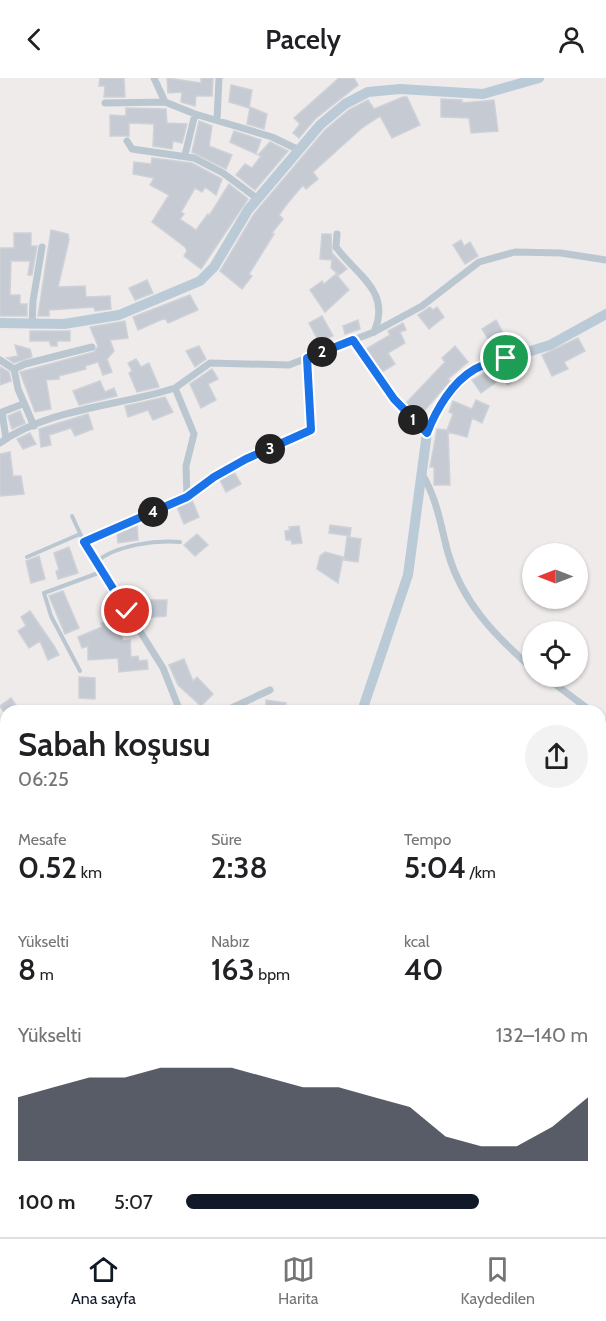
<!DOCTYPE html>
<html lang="tr">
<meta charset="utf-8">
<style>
body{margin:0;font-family:Cabin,sans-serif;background:#f2f2f2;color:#202124;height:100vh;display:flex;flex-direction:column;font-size:22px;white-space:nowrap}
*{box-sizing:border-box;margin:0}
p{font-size:20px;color:#757577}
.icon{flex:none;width:33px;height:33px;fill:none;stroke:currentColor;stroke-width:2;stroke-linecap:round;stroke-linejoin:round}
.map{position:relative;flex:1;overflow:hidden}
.panel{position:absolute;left:0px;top:627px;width:606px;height:532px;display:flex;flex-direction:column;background:#fff;border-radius:18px 18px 0 0;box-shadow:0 2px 4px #0004}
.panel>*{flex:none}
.needle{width:39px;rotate:270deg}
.tools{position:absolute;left:522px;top:465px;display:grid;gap:12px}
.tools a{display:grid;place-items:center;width:66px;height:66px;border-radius:50%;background:#fff;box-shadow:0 2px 4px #0004;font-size:30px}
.pin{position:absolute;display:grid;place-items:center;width:51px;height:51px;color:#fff;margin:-26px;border:3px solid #fff;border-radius:50%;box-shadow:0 2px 6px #0007}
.km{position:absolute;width:30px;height:30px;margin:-15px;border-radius:50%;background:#222;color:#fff;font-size:16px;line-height:30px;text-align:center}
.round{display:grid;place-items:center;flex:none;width:63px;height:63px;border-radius:32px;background:#f2f2f2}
.summary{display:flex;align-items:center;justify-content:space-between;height:102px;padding:0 18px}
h1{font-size:33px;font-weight:600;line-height:45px}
.metrics{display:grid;grid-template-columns:repeat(3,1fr);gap:9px;height:102px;padding:6px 18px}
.metrics div{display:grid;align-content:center}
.metrics b{font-size:30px;font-weight:600}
.metrics small{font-size:16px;font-weight:400}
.metrics p{font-size:16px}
.chart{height:168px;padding:12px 18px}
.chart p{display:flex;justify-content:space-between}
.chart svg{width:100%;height:108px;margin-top:6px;fill:#111827;opacity:.7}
ul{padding:0 18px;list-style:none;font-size:20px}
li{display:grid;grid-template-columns:96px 72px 1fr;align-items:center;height:45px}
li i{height:15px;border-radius:8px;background:#111827}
header{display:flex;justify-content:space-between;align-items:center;height:78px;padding:0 18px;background:#fff;font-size:27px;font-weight:600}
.tabs{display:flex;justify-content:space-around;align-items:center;height:84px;border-top:2px solid #e0e0e0;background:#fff;font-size:16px;color:#757577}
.tabs a{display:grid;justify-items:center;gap:3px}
.tabs .active{color:#111827}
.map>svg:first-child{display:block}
</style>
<header><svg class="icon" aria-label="back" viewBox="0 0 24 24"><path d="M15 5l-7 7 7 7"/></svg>Pacely<svg class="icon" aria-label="person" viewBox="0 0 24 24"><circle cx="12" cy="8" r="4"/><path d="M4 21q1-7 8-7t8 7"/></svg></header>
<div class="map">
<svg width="606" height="1159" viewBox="0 0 606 1159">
<rect width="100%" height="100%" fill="#efebeb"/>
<path fill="#c6cad2" stroke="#ced2d8" stroke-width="1.5" d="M100 0H124L125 19H104L105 8H99Z
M167 0 201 5V0H213L212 18H196L195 28 181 24 182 14 168 15Z
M339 0H354L358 7 315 41 299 60 293 55 300 46 294 40Z
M231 7 252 12 249 30 229 24Z
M403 19H407L420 47 392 60 380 38 363 49 313 94 318 101 306 111 303 107 287 126 279 137 283 141 272 155 274 156 249 196 252 198 242 211 220 193 254 136 325 52 349 32 368 22 374 31Z
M441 21 462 22V25L494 22 498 53 471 55 469 40 441 39Z
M250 29 267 36 264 51 247 46Z
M126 30 166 31 167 45 187 46 182 65 173 63 172 71 153 68 154 46 129 45V58H110V37L126 38Z
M199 43 212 48 209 68 232 77 226 91 192 74Z
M234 53 261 62 256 76 230 64Z
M270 64 288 73 255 112 236 97 245 86 252 90 261 78 258 77Z
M152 80 192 85 222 101 216 117 205 109 202 114 195 110 181 134 184 136 180 141 196 152 208 136 209 138 229 106 248 121 201 191 184 178 187 173 185 169 152 144 169 117 150 107 154 100 133 96 134 84 151 86Z
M51 152 68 156 69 162 58 209 85 208 86 219 110 218 111 231 95 233 94 229 49 232V238H38Z
M14 155H31V168H37L32 197H28L30 183H11L10 217H20V226H27V238H0V170H14Z
M322 156H331L332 175 347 191 339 197 331 190 332 182 320 181Z
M461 162 464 168 470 164 478 178 465 186 453 167Z
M336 196 349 212 325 234 310 212 322 203 324 206Z
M147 202 153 215 135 222 129 210Z
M190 217 198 232 168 245 165 240 138 252 133 239Z
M430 229 433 232 437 229 444 239 429 251 418 237Z
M322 238 333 258 319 264 309 245Z
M358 242 360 251 345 256 343 248Z
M496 242 508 264 495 272 482 251Z
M125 243 128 260 110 262 114 273 107 281 112 294 103 297 98 284 85 288 86 291 59 298V301L46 302 51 331 35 334 20 294 94 274 98 268 90 249Z
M403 245 406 252 400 254 405 265 388 275 395 286 382 294 366 271 390 257 388 253Z
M30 253H70V263H57V268H51L49 263H30Z
M578 260 585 273 564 284 568 291 552 298 542 277Z
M15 267 30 271 32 279 14 285 7 280 18 278Z
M199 268 206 281 195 289 186 273Z
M455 268 468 284 448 301 450 303 419 339 406 325 445 284 442 280Z
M136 281 141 289 149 285 159 309 137 314 129 295 132 293 128 285Z
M510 287 519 298 508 307 502 300 481 315 472 302 485 295 490 302Z
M0 289 9 294 11 303 0 307Z
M212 291 218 301 208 306 216 322 201 330 190 306Z
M100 303 105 314 114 310 117 318 79 327 73 313Z
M165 319 173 334 153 342 148 332 128 339 125 328Z
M476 322 489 328 482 345 472 340 467 359 448 354 450 407H434V389H430L437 351 447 352 453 336 449 334 453 323 472 331Z
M20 333 25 345 12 351 8 338Z
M88 336 93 351 75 358 71 350 49 357 51 367 41 369 39 351Z
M30 355 36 366 23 371 17 361Z
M10 374 13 398H21L24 416 0 418V376Z
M234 394 241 406 226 414 220 402Z
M192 422 199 439 184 446 177 429Z
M137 447 138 462 118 465 117 456Z
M330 447 351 450 350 458 329 455Z
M299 448 302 465 292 466 291 462H286L285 453 290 452 289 449Z
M197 456 208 467 195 478 184 467Z
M347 459 361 461 358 484 344 482Z
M69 469 78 495 58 501 56 493 59 492 54 475Z
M325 474 343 479 338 505 317 491 320 478Z
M39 478 45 501 31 505 26 483Z
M63 513 79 550 65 556 49 518Z
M144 522H167L166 538 144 540Z
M30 533 54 568 59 577 48 582 40 563 29 570 18 553 26 548 21 539Z
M118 542 123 563 130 562 131 579 138 578 139 583 147 582 148 591 119 594 118 580 88 582V568L82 570 78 559 102 549 101 545Z
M184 581 193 603 197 599 213 616 201 628 178 607 169 587Z
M79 599 95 600V621L79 620Z
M11 620 20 633H3L0 628Z
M266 622 286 625 285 633H266Z"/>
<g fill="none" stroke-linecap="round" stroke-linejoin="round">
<path stroke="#bac7d0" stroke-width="4" d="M72 438 84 464
M27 479 80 456
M96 484C116 467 155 462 180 464
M80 593 51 538 44 515 101 494"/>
<path stroke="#bac7d0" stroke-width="7" d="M154 0 165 24 195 36
M105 25 165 24
M217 42 219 0
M127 63 132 71 194 80 223 95 258 121
M185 77 195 36 272 59 299 72
M337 156 336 169C356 197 392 213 374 254
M32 247 33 223 42 169
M353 263 394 321 427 355
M0 282 14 291 18 311 34 348
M14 291 25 286 92 269
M6 361 2 334 23 326
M0 365C48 330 120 328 175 310
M422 396C437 420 441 449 448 475 462 524 495 558 532 590
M187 419 186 388 194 356 175 310 210 285 289 287 374 254 422 228 479 184 515 174 561 175 606 182
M544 598 591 633
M180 633 163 590 84 464 187 419 214 399 246 381 311 352 307 280
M225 633 270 612
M600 641 606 646
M600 745 606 744
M0 929 6 928
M600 932 606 934
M600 1109 606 1110"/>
<path stroke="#bbcad7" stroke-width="10" d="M0 245 64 246 119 237 200 203 214 189 248 132 320 47 345 26 368 14 400 11 483 16 539 0
M362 633 408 497 427 355 441 326 463 300 476 290 550 267 606 236
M0 680H6
M490 1154V1159"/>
</g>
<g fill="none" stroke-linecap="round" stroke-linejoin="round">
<g stroke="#fff" stroke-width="12">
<path id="route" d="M127 533 84 464 187 419 214 399 246 381 311 352 307 280 353 262 394 321 427 355C436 332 452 304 475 291 484 286 496 283 506 280"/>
</g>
<use href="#route" stroke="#1a73e8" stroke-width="8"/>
</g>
</svg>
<div class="tools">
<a><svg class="needle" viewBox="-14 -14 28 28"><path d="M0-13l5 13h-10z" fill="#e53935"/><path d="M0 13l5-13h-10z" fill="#757577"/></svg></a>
<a><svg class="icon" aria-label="locate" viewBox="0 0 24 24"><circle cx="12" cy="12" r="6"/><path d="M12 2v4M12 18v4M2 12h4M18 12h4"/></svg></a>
</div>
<div class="pin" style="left:506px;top:280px;background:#1e9e55"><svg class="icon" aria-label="arrive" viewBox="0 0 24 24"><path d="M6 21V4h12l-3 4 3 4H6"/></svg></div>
<div class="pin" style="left:127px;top:533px;background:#d93025"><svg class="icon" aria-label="check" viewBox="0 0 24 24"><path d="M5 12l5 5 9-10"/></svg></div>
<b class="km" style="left:413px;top:342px">1</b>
<b class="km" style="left:322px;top:274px">2</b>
<b class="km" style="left:270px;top:371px">3</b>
<b class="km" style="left:153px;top:434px">4</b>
<section class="panel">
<div class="summary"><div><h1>Sabah koşusu</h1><p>06:25</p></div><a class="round"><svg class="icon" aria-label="share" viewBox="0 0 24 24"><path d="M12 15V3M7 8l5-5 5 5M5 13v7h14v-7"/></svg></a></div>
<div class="metrics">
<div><p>Mesafe</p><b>0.52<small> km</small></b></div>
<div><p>Süre</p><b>2:38</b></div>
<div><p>Tempo</p><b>5:04<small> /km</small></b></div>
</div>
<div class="metrics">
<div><p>Yükselti</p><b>8<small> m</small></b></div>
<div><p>Nabız</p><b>163<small> bpm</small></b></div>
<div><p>kcal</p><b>40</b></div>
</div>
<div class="chart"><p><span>Yükselti</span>132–140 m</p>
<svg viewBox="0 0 160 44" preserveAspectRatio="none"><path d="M0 44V18L10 14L20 10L30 10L40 6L50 6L60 6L70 10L80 14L90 14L100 18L110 22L120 34L130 38L140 38L150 30L160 18V44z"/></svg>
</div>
<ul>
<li><b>100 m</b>5:07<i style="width:73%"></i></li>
</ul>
</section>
</div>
<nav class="tabs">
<a class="active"><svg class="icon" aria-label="home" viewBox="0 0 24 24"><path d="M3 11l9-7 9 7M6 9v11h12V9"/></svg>Ana sayfa</a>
<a><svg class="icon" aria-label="map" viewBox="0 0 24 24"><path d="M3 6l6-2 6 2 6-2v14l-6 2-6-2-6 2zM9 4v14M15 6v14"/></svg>Harita</a>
<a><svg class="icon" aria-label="saved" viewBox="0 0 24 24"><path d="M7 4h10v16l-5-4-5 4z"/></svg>Kaydedilen</a>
</nav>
